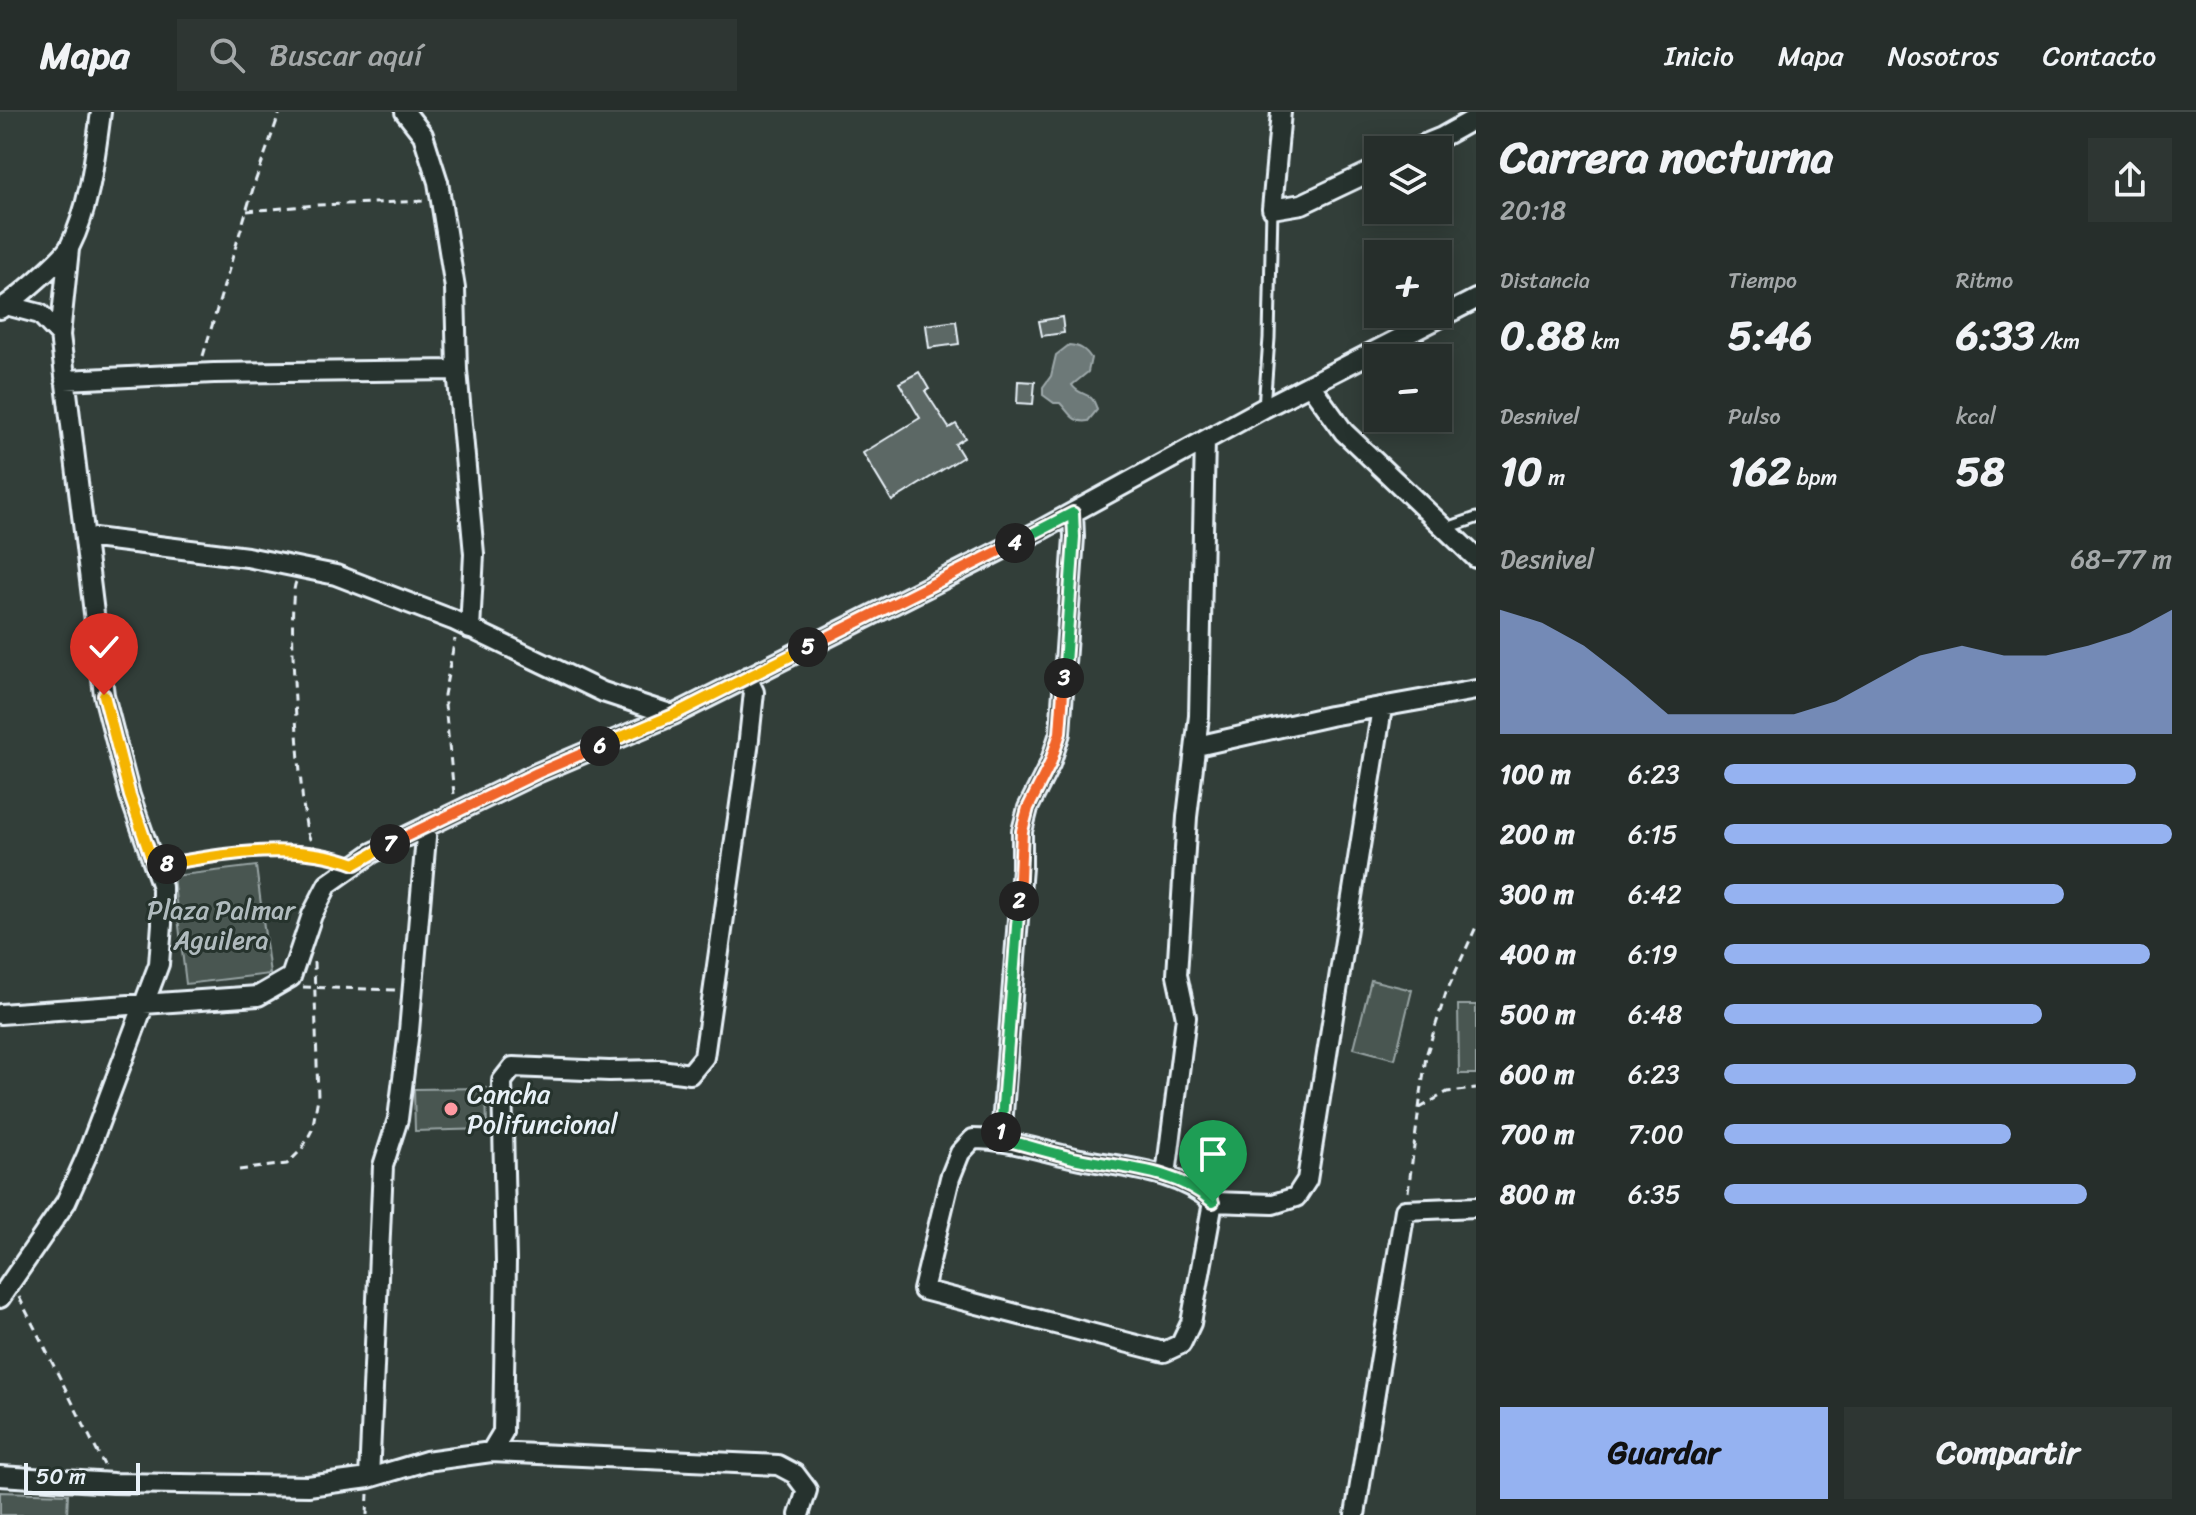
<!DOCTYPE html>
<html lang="es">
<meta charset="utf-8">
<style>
body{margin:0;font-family:Sriracha,sans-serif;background:#2e3633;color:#f1f3f6;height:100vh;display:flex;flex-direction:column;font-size:30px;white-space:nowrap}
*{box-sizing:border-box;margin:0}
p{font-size:26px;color:#a4a8a9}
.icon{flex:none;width:44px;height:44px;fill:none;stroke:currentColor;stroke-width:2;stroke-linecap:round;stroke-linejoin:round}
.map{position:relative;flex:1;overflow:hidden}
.details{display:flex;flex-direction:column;background:#262e2b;width:720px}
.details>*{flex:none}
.tools{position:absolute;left:1364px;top:24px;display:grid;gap:16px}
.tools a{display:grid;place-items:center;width:88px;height:88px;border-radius:0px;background:#262e2b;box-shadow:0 4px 20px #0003,0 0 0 2px #424a47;font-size:40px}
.scale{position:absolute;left:24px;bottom:20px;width:116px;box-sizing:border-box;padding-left:8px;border:4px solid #e8f1f8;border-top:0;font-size:22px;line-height:28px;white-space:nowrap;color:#e8f1f8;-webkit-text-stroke:6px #26332d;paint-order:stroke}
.pin{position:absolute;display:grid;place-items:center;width:68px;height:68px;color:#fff;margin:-82px -34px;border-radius:50% 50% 50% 0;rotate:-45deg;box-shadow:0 0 8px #0007}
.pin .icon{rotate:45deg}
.km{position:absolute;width:40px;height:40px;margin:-20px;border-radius:50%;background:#222;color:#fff;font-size:22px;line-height:40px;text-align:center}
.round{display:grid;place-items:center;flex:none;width:84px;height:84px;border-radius:0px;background:#2e3633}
.overview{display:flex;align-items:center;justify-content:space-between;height:136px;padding:0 24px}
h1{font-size:44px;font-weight:800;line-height:60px}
.metrics{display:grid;grid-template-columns:repeat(3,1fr);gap:12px;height:136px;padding:8px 24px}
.metrics div{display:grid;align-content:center}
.metrics b{font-size:40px;font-weight:800}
.metrics small{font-size:22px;font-weight:400}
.metrics p{font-size:22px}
.chart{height:224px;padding:16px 24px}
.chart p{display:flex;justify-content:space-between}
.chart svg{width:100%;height:144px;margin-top:8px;fill:#95b2f1;opacity:.7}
.action{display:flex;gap:16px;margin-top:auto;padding:16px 24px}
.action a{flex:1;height:92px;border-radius:0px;background:#95b2f1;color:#111;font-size:32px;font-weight:800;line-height:92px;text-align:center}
.action a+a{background:#2e3633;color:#f1f3f6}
ul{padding:0 24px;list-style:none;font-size:26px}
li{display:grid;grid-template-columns:128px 96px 1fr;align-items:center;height:60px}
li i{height:20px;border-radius:10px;background:#95b2f1}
header{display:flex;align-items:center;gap:48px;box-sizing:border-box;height:112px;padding:0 40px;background:#262e2b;border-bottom:2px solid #424a47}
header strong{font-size:38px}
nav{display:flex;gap:44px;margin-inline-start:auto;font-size:28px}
.search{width:560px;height:72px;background:#2e3633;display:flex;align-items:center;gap:20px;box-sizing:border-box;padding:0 28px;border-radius:0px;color:#a4a8a9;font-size:30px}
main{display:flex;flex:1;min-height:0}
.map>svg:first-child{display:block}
</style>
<header>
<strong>Mapa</strong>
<div class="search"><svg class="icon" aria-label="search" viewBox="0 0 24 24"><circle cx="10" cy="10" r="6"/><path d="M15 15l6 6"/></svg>Buscar aquí</div>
<nav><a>Inicio</a><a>Mapa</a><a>Nosotros</a><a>Contacto</a></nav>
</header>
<main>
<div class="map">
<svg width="1476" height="1403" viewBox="0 0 1476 1403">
<rect width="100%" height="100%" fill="#323e39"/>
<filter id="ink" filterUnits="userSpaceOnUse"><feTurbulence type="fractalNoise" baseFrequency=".0125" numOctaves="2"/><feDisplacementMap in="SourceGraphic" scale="16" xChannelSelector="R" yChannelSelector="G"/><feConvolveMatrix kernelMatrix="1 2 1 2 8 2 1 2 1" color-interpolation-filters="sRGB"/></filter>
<g filter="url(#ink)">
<path fill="#495651" stroke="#98a4a4" stroke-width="2" d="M256 754 270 862 186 872 173 764Z
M1371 868 1412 878 1395 947 1354 936Z
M1458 893H1476V962H1459Z
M486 976 487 1017 415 1019 414 977Z
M0 1380 68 1382 67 1403H0Z"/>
<path fill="#6d7978" stroke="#9ea9ab" stroke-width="2" d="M1069 233C1080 234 1085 237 1091 246L1088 260 1072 273C1080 286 1092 277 1097 298L1088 309C1073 312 1069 300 1060 291H1054L1043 283V275L1051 264 1056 243Z"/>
<path fill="#5c6865" stroke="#e8f1f8" stroke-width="2" d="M1062 205 1064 221 1042 224 1039 209Z
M956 209 959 232 929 236 926 213Z
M919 260 929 277 925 279 949 316 956 312 965 326 955 332 963 345 892 389 863 341 920 306 899 271Z
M1018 269 1035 270 1033 292 1017 291Z"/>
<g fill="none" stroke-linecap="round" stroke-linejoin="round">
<g stroke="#e8f1f8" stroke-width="15">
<path id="lane" d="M1264 296 1269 226 1272 97
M1447 416 1476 406"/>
</g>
<g stroke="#e8f1f8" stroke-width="24">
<path id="street" d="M405 0 423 23 438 70 455 176 457 258 474 442 470 517
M1281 0 1272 97 1302 92 1378 56
M1410 38 1442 25 1476 6
M6 193 40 202 60 223
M0 197C13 190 64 146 70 134 90 95 95 43 101 0
M65 268 214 261 457 258
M1311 274 1344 320 1476 446
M86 425 247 445 336 463 453 508 603 580 673 603
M1197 634 1330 604 1476 578
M0 902 258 884 291 865 312 803 328 772 372 741 537 661 673 603 1039 419 1264 296 1476 187
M973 1027C1007 1027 1038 1038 1071 1045 1119 1056 1175 1056 1213 1090L1191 1211 1181 1232 1164 1240 923 1178 950 1066 960 1041Z
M1001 1027 1022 755V719L1028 696 1050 652 1060 621 1074 425 1073 401
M1166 1063 1186 905 1177 863 1187 705 1199 604 1205 328
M1213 1090 1273 1092 1296 1085 1307 1068 1382 596
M0 1186 66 1090 87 1043 159 852 162 812V775L130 684 104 583 60 223 69 137
M491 1340 778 1353 795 1362 807 1378 799 1403
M0 1364 113 1371 308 1374 369 1366 426 1349 491 1340 503 1320 506 1150 502 969 513 955 609 959 660 958 690 962 704 945 748 636 754 580 747 565
M369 1366 383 1054 398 1007 409 919 427 714
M1355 1403 1405 1098 1476 1095"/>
</g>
<path stroke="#e8f1f8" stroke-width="3" stroke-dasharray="8 6" stroke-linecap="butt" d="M247 99 318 93 426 89
M203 244 255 70 280 0
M296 470C286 488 300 691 307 718 309 726 313 734 317 741
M454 682 444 583 455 527
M170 751C211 744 298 731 337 745
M303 875 396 878
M1420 996 1447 980 1476 977
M239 1058 287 1052 302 1037 312 1018 318 986 314 850
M1408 1080 1426 944 1446 881 1476 815
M19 1185 104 1353
M367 1403 368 1382"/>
<use href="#lane" stroke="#26332d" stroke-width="9"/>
<use href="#street" stroke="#26332d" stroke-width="18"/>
</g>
</g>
<g fill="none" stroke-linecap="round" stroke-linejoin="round" filter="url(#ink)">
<g stroke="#fff" stroke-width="16">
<path id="split-1" d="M1001 1020V1027C1025 1033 1049 1040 1073 1046 1120 1056 1175 1056 1213 1090"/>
</g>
<g stroke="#fff" stroke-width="16">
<path id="split-2" d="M1001 1020 1019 789"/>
</g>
<g stroke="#fff" stroke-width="16">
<path id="split-3" d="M1019 789 1022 719 1028 696 1050 652 1060 621 1064 566"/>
</g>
<g stroke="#fff" stroke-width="16">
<path id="split-4" d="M1015 431 1073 401 1074 425 1064 566"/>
</g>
<g stroke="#fff" stroke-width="16">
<path id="split-5" d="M808 535 1015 431"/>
</g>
<g stroke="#fff" stroke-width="16">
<path id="split-6" d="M600 634 673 603 808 535"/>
</g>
<g stroke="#fff" stroke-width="16">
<path id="split-7" d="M390 732 537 661 600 634"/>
</g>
<g stroke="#fff" stroke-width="16">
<path id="split-8" d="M167 752C228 741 296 730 355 752L390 732"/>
</g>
<g stroke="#fff" stroke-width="16">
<path id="split-9" d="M104 583 130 684 154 754 167 752"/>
</g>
<use href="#split-1" stroke="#22a559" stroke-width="10"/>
<use href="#split-2" stroke="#22a559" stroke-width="10"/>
<use href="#split-3" stroke="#f0652b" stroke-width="10"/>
<use href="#split-4" stroke="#22a559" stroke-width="10"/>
<use href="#split-5" stroke="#f0652b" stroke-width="10"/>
<use href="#split-6" stroke="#f5b400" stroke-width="10"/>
<use href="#split-7" stroke="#f0652b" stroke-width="10"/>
<use href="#split-8" stroke="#f5b400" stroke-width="10"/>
<use href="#split-9" stroke="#f5b400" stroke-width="10"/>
</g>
<circle fill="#ff9aa2" stroke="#26332d" stroke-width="3" cx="451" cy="997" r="8"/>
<g text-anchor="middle" stroke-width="6" stroke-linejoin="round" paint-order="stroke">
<g font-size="26" fill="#b0bbbe" stroke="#26332d">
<text x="221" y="807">Plaza Palmar<tspan x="221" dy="30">Aguilera</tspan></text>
</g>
<g font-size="26" fill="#e8f1f8" stroke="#26332d" text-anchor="start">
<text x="467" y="991">Cancha<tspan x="467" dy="30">Polifuncional</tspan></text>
</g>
</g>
</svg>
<div class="tools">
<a><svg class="icon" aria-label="layers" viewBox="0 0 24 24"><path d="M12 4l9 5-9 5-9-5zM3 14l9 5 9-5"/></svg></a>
<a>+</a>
<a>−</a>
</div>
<div class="scale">50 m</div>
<div class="pin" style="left:1213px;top:1090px;background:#1e9e55"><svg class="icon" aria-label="arrive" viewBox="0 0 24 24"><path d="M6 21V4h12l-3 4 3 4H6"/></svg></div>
<div class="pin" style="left:104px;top:583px;background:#d93025"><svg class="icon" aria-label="check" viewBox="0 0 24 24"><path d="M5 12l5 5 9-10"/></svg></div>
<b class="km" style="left:1001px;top:1020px">1</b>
<b class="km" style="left:1019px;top:789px">2</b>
<b class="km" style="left:1064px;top:566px">3</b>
<b class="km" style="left:1015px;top:431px">4</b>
<b class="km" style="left:808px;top:535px">5</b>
<b class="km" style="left:600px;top:634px">6</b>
<b class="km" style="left:390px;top:732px">7</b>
<b class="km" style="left:167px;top:752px">8</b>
</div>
<section class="details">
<div class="overview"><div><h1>Carrera nocturna</h1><p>20:18</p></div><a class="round"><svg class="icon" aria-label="share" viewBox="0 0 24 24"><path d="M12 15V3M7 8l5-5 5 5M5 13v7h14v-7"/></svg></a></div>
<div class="metrics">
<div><p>Distancia</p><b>0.88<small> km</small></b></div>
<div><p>Tiempo</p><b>5:46</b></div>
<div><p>Ritmo</p><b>6:33<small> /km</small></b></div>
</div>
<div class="metrics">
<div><p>Desnivel</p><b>10<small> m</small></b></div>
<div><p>Pulso</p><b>162<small> bpm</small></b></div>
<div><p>kcal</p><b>58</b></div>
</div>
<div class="chart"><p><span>Desnivel</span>68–77 m</p>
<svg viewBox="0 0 160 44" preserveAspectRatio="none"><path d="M0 44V6L10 10L20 17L30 27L40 38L50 38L60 38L70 38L80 34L90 27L100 20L110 17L120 20L130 20L140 17L150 13L160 6V44z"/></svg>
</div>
<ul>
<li><b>100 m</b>6:23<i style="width:92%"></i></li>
<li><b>200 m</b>6:15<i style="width:100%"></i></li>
<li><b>300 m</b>6:42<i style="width:76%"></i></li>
<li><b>400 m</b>6:19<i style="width:95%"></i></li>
<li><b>500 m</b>6:48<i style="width:71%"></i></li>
<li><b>600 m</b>6:23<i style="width:92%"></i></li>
<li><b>700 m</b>7:00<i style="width:64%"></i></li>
<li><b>800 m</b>6:35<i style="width:81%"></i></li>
</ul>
<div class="action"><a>Guardar</a><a>Compartir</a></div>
</section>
</main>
